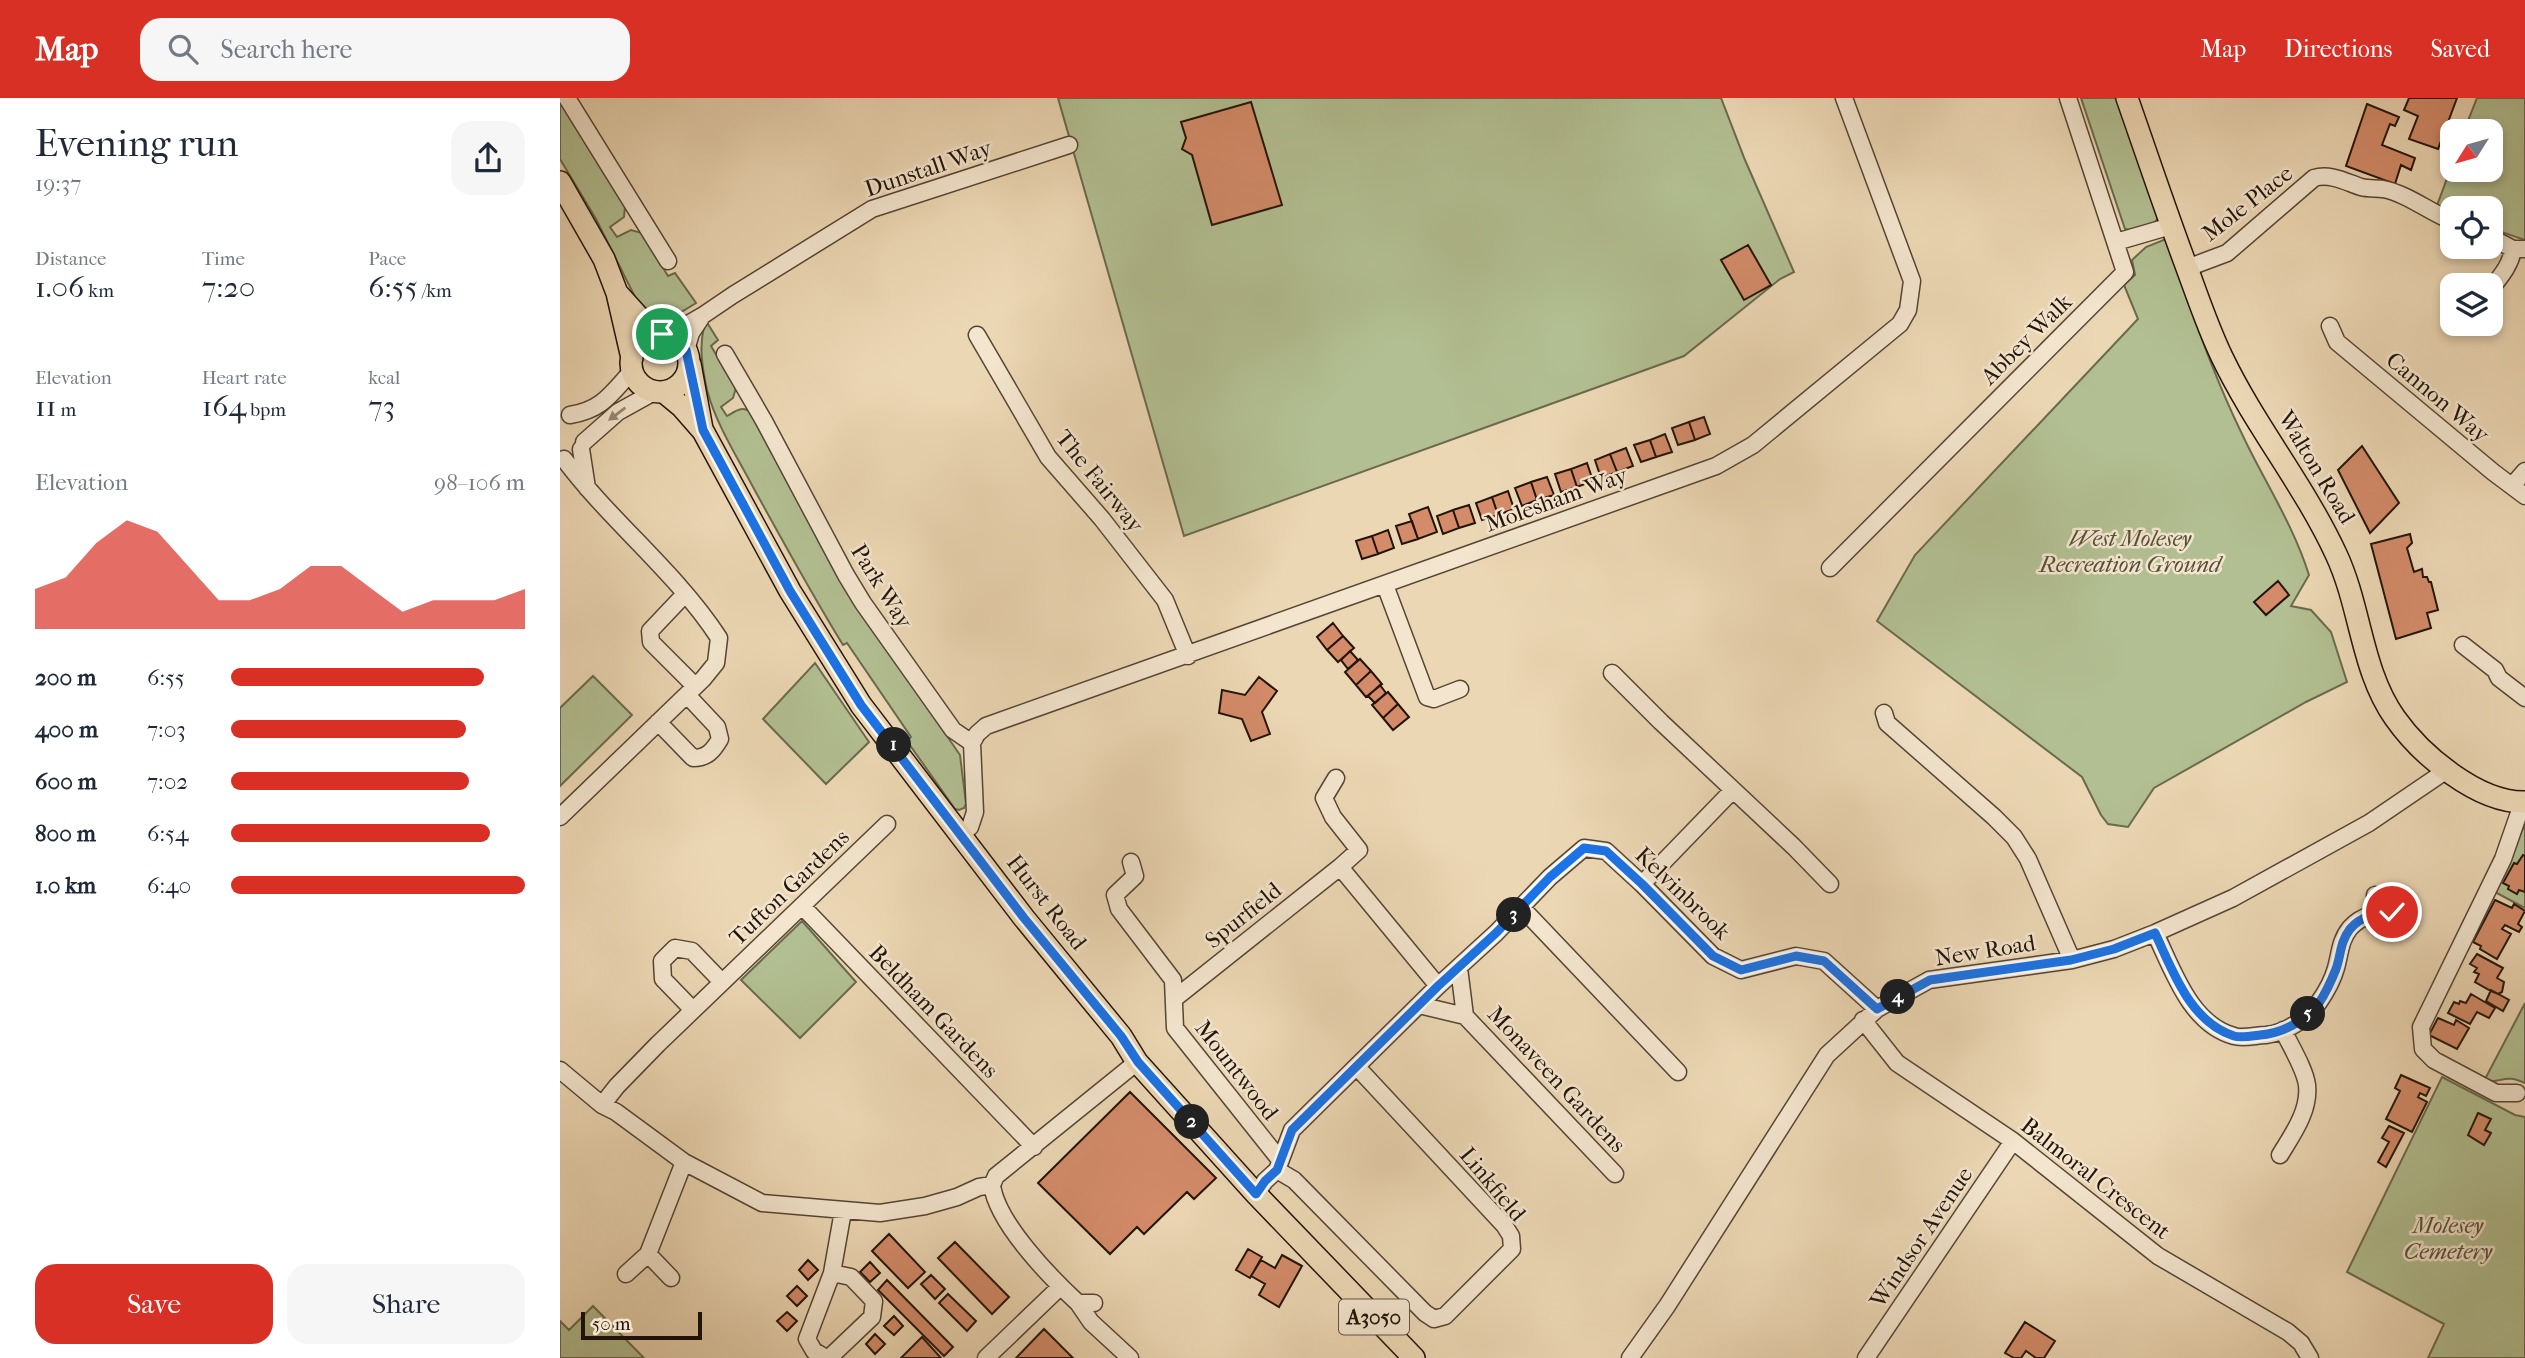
<!DOCTYPE html>
<meta charset="utf-8">
<style>
body{margin:0;font-family:"IM FELL French Canon",serif;background:#f6f6f7;color:#1f2937;height:100vh;display:flex;flex-direction:column;font-size:26px;white-space:nowrap}
*{box-sizing:border-box;margin:0}
p{font-size:23px;color:#747a83}
.icon{flex:none;width:38px;height:38px;fill:none;stroke:currentColor;stroke-width:2;stroke-linecap:round;stroke-linejoin:round}
.map{position:relative;flex:1;overflow:hidden}
.panel{display:flex;flex-direction:column;background:#fff;width:560px}
.panel>*{flex:none}
.needle{width:46px;rotate:233deg}
.controls{position:absolute;left:1880px;top:21px;display:grid;gap:14px}
.controls a{display:grid;place-items:center;width:63px;height:63px;border-radius:14px;background:#fff;box-shadow:0 4px 10px #0003;font-size:35px}
.scale{position:absolute;left:21px;bottom:18px;width:121px;box-sizing:border-box;padding-left:7px;border:4px solid #231409;border-top:0;font-size:19px;line-height:24px;white-space:nowrap;color:#231409;-webkit-text-stroke:5px #f3e5ce;paint-order:stroke}
.pin{position:absolute;display:grid;place-items:center;width:60px;height:60px;color:#fff;margin:-30px;border:4px solid #fff;border-radius:50%;box-shadow:0 2px 7px #0007}
.km{position:absolute;width:35px;height:35px;margin:-18px;border-radius:50%;background:#222;color:#fff;font-size:19px;line-height:35px;text-align:center}
.round{display:grid;place-items:center;flex:none;width:74px;height:74px;border-radius:21px;background:#f6f6f7}
.head{display:flex;align-items:center;justify-content:space-between;height:119px;padding:0 35px}
h1{font-size:38px;font-weight:600;line-height:52px}
.figures{display:grid;grid-template-columns:repeat(3,1fr);gap:10px;height:119px;padding:7px 35px}
.figures div{display:grid;align-content:center}
.figures b{font-size:30px;font-weight:600}
.figures small{font-size:19px;font-weight:400}
.figures p{font-size:19px}
.chart{height:196px;padding:14px 35px}
.chart p{display:flex;justify-content:space-between}
.chart svg{width:100%;height:126px;margin-top:7px;fill:#d93025;opacity:.7}
.primary-button{display:flex;gap:14px;margin-top:auto;padding:14px 35px}
.primary-button a{flex:1;height:80px;border-radius:21px;background:#d93025;color:#fff;font-size:28px;font-weight:600;line-height:80px;text-align:center}
.primary-button a+a{background:#f6f6f7;color:#1f2937}
ul{padding:0 35px;list-style:none;font-size:23px}
li{display:grid;grid-template-columns:112px 84px 1fr;align-items:center;height:52px}
li i{height:18px;border-radius:9px;background:#d93025}
header{display:flex;align-items:center;gap:42px;box-sizing:border-box;height:98px;padding:0 35px;background:#d93025;color:#fff}
header strong{font-size:33px}
nav{display:flex;gap:38px;margin-inline-start:auto;font-size:24px}
.search{width:490px;height:63px;background:#f6f6f7;display:flex;align-items:center;gap:18px;box-sizing:border-box;padding:0 24px;border-radius:21px;color:#747a83;font-size:26px}
main{display:flex;flex:1;min-height:0}
.map>svg:first-child{display:block}
</style>
<header>
<strong>Map</strong>
<div class="search"><svg class="icon" aria-label="search" viewBox="0 0 24 24"><circle cx="10" cy="10" r="6"/><path d="M15 15l6 6"/></svg>Search here</div>
<nav><a>Map</a><a>Directions</a><a>Saved</a></nav>
</header>
<main>
<section class="panel">
<div class="head"><div><h1>Evening run</h1><p>19:37</p></div><a class="round"><svg class="icon" aria-label="share" viewBox="0 0 24 24"><path d="M12 15V3M7 8l5-5 5 5M5 13v7h14v-7"/></svg></a></div>
<div class="figures">
<div><p>Distance</p><b>1.06<small> km</small></b></div>
<div><p>Time</p><b>7:20</b></div>
<div><p>Pace</p><b>6:55<small> /km</small></b></div>
</div>
<div class="figures">
<div><p>Elevation</p><b>11<small> m</small></b></div>
<div><p>Heart rate</p><b>164<small> bpm</small></b></div>
<div><p>kcal</p><b>73</b></div>
</div>
<div class="chart"><p><span>Elevation</span>98–106 m</p>
<svg viewBox="0 0 160 44" preserveAspectRatio="none"><path d="M0 44V30L10 26L20 14L30 6L40 10L50 22L60 34L70 34L80 30L90 22L100 22L110 30L120 38L130 34L140 34L150 34L160 30V44z"/></svg>
</div>
<ul>
<li><b>200 m</b>6:55<i style="width:86%"></i></li>
<li><b>400 m</b>7:03<i style="width:80%"></i></li>
<li><b>600 m</b>7:02<i style="width:81%"></i></li>
<li><b>800 m</b>6:54<i style="width:88%"></i></li>
<li><b>1.0 km</b>6:40<i style="width:100%"></i></li>
</ul>
<div class="primary-button"><a>Save</a><a>Share</a></div>
</section>
<div class="map">
<svg width="1965" height="1260" viewBox="0 0 1965 1260">
<rect width="100%" height="100%" fill="#ecd7b4"/>
<filter id="stains"><feTurbulence type="fractalNoise" baseFrequency=".00286" numOctaves="4"/><feColorMatrix values="0 0 0 0 .2 0 0 0 0 .09 0 0 0 0 .02 0 0 0 .5 -.17"/></filter>
<radialGradient id="worn" r=".72"><stop offset=".6" stop-color="#630" stop-opacity="0"/><stop offset="1" stop-color="#630" stop-opacity=".3"/></radialGradient>
<path fill="#b2bf92" stroke="#6a6a4e" stroke-width="2" d="M498 0H1161L1185 62 1234 174 1220 181 1124 258 624 438Z
M1521 0H1556L1598 120C1592 130 1575 134 1565 131Z
M1917 0H1965V142L1930 130V110H1892V115L1876 110 1892 67V72H1930V33H1904Z
M0 1 65 108 64 119 50 129 57 139 71 132 82 135 108 178 115 175 136 205 118 216 99 219 91 218 79 207 36 121 0 61Z
M1606 141C1630 207 1651 273 1682 336 1704 383 1733 426 1749 477L1731 508 1751 512 1771 534 1787 584 1746 604 1594 690 1568 729 1548 726 1541 717 1522 679 1317 523 1355 457 1578 221 1564 187 1575 177 1572 162 1586 149Z
M146 223 158 242 151 248 176 290 173 300 161 309 167 318C176 313 182 307 192 315L288 494 400 657 406 706 404 710 399 712 395 711 347 643 351 639 287 545 283 547C251 495 222 442 193 389 176 357 156 326 147 292 142 269 138 245 146 223Z
M255 565 309 644 266 686 203 621Z
M33 578 72 617 0 688V610Z
M1965 726V810L1933 793Z
M242 823 296 884 240 940 181 882Z
M1965 905V985C1944 975 1941 986 1924 983Z
M1882 979 1955 1017 1965 1019V1260H1868L1884 1226 1787 1174Z
M33 1208 84 1260H0V1223L9 1232Z"/>
<path fill="#d38b69" stroke="#231409" stroke-width="2" d="M1849 0H1897L1878 51 1849 41 1858 18 1844 12Z
M691 4 722 107 652 127 632 57 622 51 626 40 621 24Z
M1807 6 1839 19 1835 28 1830 26 1822 47 1855 60 1851 72 1841 67 1835 86 1786 68Z
M1188 147 1211 187 1184 202 1161 162Z
M1144 319 1150 336 1135 342 1129 324Z
M1129 324 1135 342 1118 347 1112 330Z
M1105 336 1112 354 1096 359 1090 342Z
M1090 342 1096 359 1081 364 1074 347Z
M1802 348 1839 405 1810 435 1778 372Z
M1066 350 1073 368 1057 374 1050 356Z
M1050 356 1057 374 1041 380 1035 362Z
M1027 365 1033 383 1017 389 1011 371Z
M1011 371 1017 389 1001 394 995 376Z
M987 379 994 397 977 402 971 384Z
M971 384 977 402 962 408 955 390Z
M948 393 954 411 938 417 932 399Z
M932 399 938 417 922 422 916 405Z
M909 407 915 425 899 430 893 412Z
M868 409 877 434 858 441 849 416Z
M893 412 899 430 883 436 877 418Z
M852 423 858 441 842 446 836 428Z
M828 432 834 450 818 456 812 438Z
M1850 436 1852 445 1847 450 1854 474 1862 471 1863 479H1867L1869 484H1871L1878 512 1867 515 1871 530 1836 541 1811 446Z
M812 438 818 456 802 461 796 443Z
M1718 483 1729 497 1706 517 1694 504Z
M773 525 783 538 767 552 757 539Z
M783 538 794 550 778 564 767 552Z
M790 553 798 562 788 571 781 562Z
M800 561 811 573 796 587 785 574Z
M811 573 822 586 806 599 796 587Z
M699 579 717 593 702 614 710 636 691 643 682 621 659 615 662 592 685 597Z
M820 587 826 595 815 605 808 598Z
M828 594 838 606 823 620 812 607Z
M838 606 849 619 833 632 823 620Z
M1963 757 1965 758V794L1959 792 1957 796 1948 791 1949 788 1943 785 1954 765 1957 766Z
M1935 802 1952 810 1954 806 1965 813 1958 826 1962 829 1959 834 1945 827 1942 831 1951 836 1937 861 1920 851 1921 848 1913 844Z
M1917 856 1943 870 1937 880 1944 884 1942 894 1938 896 1931 893 1915 884 1919 876 1914 874 1917 870 1910 866Z
M1931 892 1949 902 1943 913 1926 903Z
M1911 896 1935 910 1929 920 1917 914 1910 926 1888 915 1894 904 1899 906 1900 903 1906 905Z
M1878 920 1894 927 1896 922 1909 930 1897 951 1869 937Z
M1841 977 1870 990 1866 998 1860 995 1858 999 1867 1004 1852 1034 1826 1021 1840 993 1835 990Z
M570 994 656 1080 634 1101 627 1094 584 1136 577 1129 550 1156 478 1085Z
M1918 1015 1931 1021 1925 1032 1931 1035 1924 1047 1908 1037Z
M1829 1028 1844 1035 1826 1069 1818 1064 1829 1044 1822 1040Z
M329 1136 365 1174 348 1190 312 1153Z
M395 1144 449 1199 432 1216 378 1160Z
M688 1151 702 1159 690 1180 676 1172Z
M722 1157 742 1168 719 1209 699 1197 705 1186 691 1178 701 1162 715 1170Z
M248 1162 258 1172 248 1182 239 1172Z
M310 1164 320 1175 310 1184 300 1174Z
M371 1177 385 1191 375 1201 361 1186Z
M327 1182 393 1249 384 1258 318 1192Z
M237 1188 247 1198 237 1208 227 1198Z
M388 1196 416 1223 407 1233 379 1205Z
M227 1214 237 1223 227 1233 217 1223Z
M334 1218 343 1228 334 1237 324 1228Z
M1465 1224 1495 1243 1484 1260H1476L1466 1253 1461 1260H1454L1445 1255Z
M484 1231 513 1260H456Z
M315 1236 325 1246 315 1256 306 1246Z
M362 1239 381 1260H341Z"/>
<g fill="none" stroke-linecap="round" stroke-linejoin="round">
<g stroke="#554534" stroke-width="19">
<path id="minor" d="M7 0 108 163
M1930 139 1953 151H1965
M1556 144 1611 128
M1627 170 1667 155 1754 80C1770 75 1786 84 1801 89 1809 91 1816 90 1823 91 1848 96 1869 114 1892 123
M1930 192C1940 179 1951 167 1953 151
M1770 228 1777 244 1933 374 1965 398
M102 236 123 229 142 218 173 197 312 111 509 47
M417 237 488 359 542 421 605 502 628 558
M126 252 131 235 141 220
M165 256 204 323 286 477 303 505 393 632 412 645
M10 317C42 312 51 296 72 273
M24 344 58 314 94 294
M21 351 27 390
M1952 388 1965 373
M1270 470 1565 174 1508 0
M825 487 867 599 874 601 900 591
M125 496 90 533 91 544 135 588
M1903 547 1935 572 1939 580 1965 600
M1052 575 1101 624 1234 749 1270 786
M1324 615 1327 625 1434 719 1454 739 1468 761 1512 862
M98 624 133 660C147 660 153 653 160 641L157 629 127 597
M776 680 764 700 773 719 799 752 780 769
M0 719 143 581 156 565 159 540C116 474 51 424 4 361
M401 737 410 729 415 714 412 645 417 636 426 628 1156 368 1193 347 1340 226 1348 212 1352 183 1284 0
M571 764 575 778 555 797 559 811 613 882 615 930 720 1062
M1082 786 1173 692
M1815 797 1818 815
M242 808 474 1049
M961 809 1118 974
M1595 835C1613 872 1630 926 1674 938 1683 941 1697 937 1706 937 1726 935 1748 920 1759 904 1766 894 1773 881 1776 870 1780 856 1780 842 1790 830 1806 812 1829 815 1850 813
M899 870 905 918
M614 901 780 769 878 888
M859 907 905 918 1055 1076
M133 912 103 881 102 863 115 850 132 853 162 884
M1303 922 1337 965 1453 1043 1598 1158 1728 1234 1741 1245 1750 1260
M0 972 42 1007 56 1014 124 1064 202 1105 320 1115 365 1108 397 1099 419 1089 432 1087 436 1078 577 964
M1957 995H1936L1874 962 1863 951 1861 929 1943 761 1959 715V704
M42 1007 57 988 98 946 327 726
M1720 1057C1732 1037 1750 1013 1747 987 1745 971 1730 947 1723 932
M717 1072 734 1082 865 1215 874 1221 885 1218 952 1151 951 1138 944 1127 797 969
M432 1087C437 1125 490 1179 518 1205H534
M696 1096 705 1083 717 1072 732 1032 878 888 936 835 990 779 1024 750 1046 753 1082 786 1153 858 1181 872 1236 858 1264 863 1317 911
M88 1156 111 1180
M66 1176 88 1156 124 1064
M518 1205 531 1224 570 1260
M266 1260 254 1253 247 1241 272 1175 283 1113
M269 1260 312 1219 314 1203 291 1179 272 1175
M426 1260 500 1189
M1070 1260 1107 1208 1267 957 1317 911 1369 882 1512 862 1554 851 1595 835 1673 800 1809 725 1887 672
M1306 1260 1453 1043"/>
</g>
<g stroke="#231409" stroke-width="24">
<path id="major" d="M1567 0C1587 57 1606 114 1627 170 1638 200 1648 230 1662 259 1695 328 1744 387 1776 456 1801 509 1801 572 1835 620 1861 657 1918 705 1965 704
M0 84 44 161 57 195 72 260
M58 196 95 237
M71 265a29 29 0 1 1 58 0a29 29 0 1 1-58 0Z
M130 266 142 331
M105 295 122 309 143 333 230 493 301 607 464 820 561 938 577 964 696 1096 854 1260"/>
</g>
<use href="#minor" stroke="#f3e5ce" stroke-width="16"/>
<use href="#major" stroke="#ecd7b4" stroke-width="21"/>
</g>
<defs><path id="oneway-solid" d="M-6-.8H1V-3.2L6.5 0L1 3.2V.8H-6Z" transform="scale(1.75)"/></defs>
<use fill="#958775" href="#oneway-solid" transform="translate(57 316) rotate(143)"/>
<g fill="none" stroke-linecap="round" stroke-linejoin="round">
<g stroke="#fff" stroke-width="14">
<path id="route" d="M102 236 116 241 126 252 143 332 230 493 301 607 464 820 561 938 578 964 696 1096 705 1083 717 1072 732 1032 878 888 936 835 990 779 1024 750 1046 753 1082 786 1153 858 1181 872 1236 858 1264 863 1317 911 1370 882 1511 862 1554 851 1595 835C1613 873 1630 924 1674 938 1681 940 1692 938 1700 937 1723 935 1745 923 1759 905 1765 896 1772 881 1776 871 1781 857 1780 844 1790 831 1801 818 1816 815 1832 814"/>
</g>
<use href="#route" stroke="#1a73e8" stroke-width="9"/>
</g>
<g text-anchor="middle" stroke-width="5" stroke-linejoin="round" paint-order="stroke">
<rect fill="#f3e5ce" stroke="#615344" stroke-width="2" x="779" y="1201.5" width="70" height="35" rx="5"/>
<g font-size="21" font-weight="bold" fill="#231409">
<text x="814" y="1226">A3050</text>
</g>
<g font-size="23" fill="#231409" stroke="#f3e5ce">
<text transform="translate(368 70) rotate(-19)" y="8">Dunstall Way</text>
<text transform="translate(1687 105) rotate(-38)" y="8">Mole Place</text>
<text transform="translate(1466 241) rotate(-45)" y="8">Abbey Walk</text>
<text transform="translate(1878 299) rotate(40)" y="8">Cannon Way</text>
<text transform="translate(1757 369) rotate(59)" y="8">Walton Road</text>
<text transform="translate(540 383) rotate(51)" y="8">The Fairway</text>
<text transform="translate(996 401) rotate(-20)" y="8">Molesham Way</text>
<text transform="translate(322 488) rotate(58)" y="8">Park Way</text>
<text transform="translate(229 789) rotate(-44)" y="8">Tufton Gardens</text>
<text transform="translate(1123 795) rotate(44)" y="8">Kelvinbrook</text>
<text transform="translate(487 804) rotate(52)" y="8">Hurst Road</text>
<text transform="translate(683 817) rotate(-39)" y="8">Spurfield</text>
<text transform="translate(1425 852) rotate(-9)" y="8">New Road</text>
<text transform="translate(374 913) rotate(46)" y="8">Beldham Gardens</text>
<text transform="translate(677 972) rotate(52)" y="8">Mountwood</text>
<text transform="translate(997 981) rotate(47)" y="8">Monaveen Gardens</text>
<text transform="translate(1536 1080) rotate(38)" y="8">Balmoral Crescent</text>
<text transform="translate(933 1086) rotate(50)" y="8">Linkfield</text>
<text transform="translate(1361 1139) rotate(-56)" y="8">Windsor Avenue</text>
</g>
<g font-size="23" font-style="italic" fill="#555039" stroke="#f3e5ce">
<text x="1570" y="448">West Molesey<tspan x="1570" dy="26">Recreation Ground</tspan></text>
<text x="1888" y="1135">Molesey<tspan x="1888" dy="26">Cemetery</tspan></text>
</g>
</g>
<rect width="100%" height="100%" filter="url(#stains)"/>
<rect width="100%" height="100%" fill="url(#worn)"/>
</svg>
<div class="controls">
<a><svg class="needle" viewBox="-14 -14 28 28"><path d="M0-13l5 13h-10z" fill="#e53935"/><path d="M0 13l5-13h-10z" fill="#747a83"/></svg></a>
<a><svg class="icon" aria-label="locate" viewBox="0 0 24 24"><circle cx="12" cy="12" r="6"/><path d="M12 2v4M12 18v4M2 12h4M18 12h4"/></svg></a>
<a><svg class="icon" aria-label="layers" viewBox="0 0 24 24"><path d="M12 4l9 5-9 5-9-5zM3 14l9 5 9-5"/></svg></a>
</div>
<div class="scale">50 m</div>
<div class="pin" style="left:102px;top:236px;background:#1e9e55"><svg class="icon" aria-label="arrive" viewBox="0 0 24 24"><path d="M6 21V4h12l-3 4 3 4H6"/></svg></div>
<div class="pin" style="left:1832px;top:814px;background:#d93025"><svg class="icon" aria-label="check" viewBox="0 0 24 24"><path d="M5 12l5 5 9-10"/></svg></div>
<b class="km" style="left:334px;top:647px">1</b>
<b class="km" style="left:632px;top:1024px">2</b>
<b class="km" style="left:954px;top:817px">3</b>
<b class="km" style="left:1338px;top:899px">4</b>
<b class="km" style="left:1748px;top:916px">5</b>
</div>
</main>
